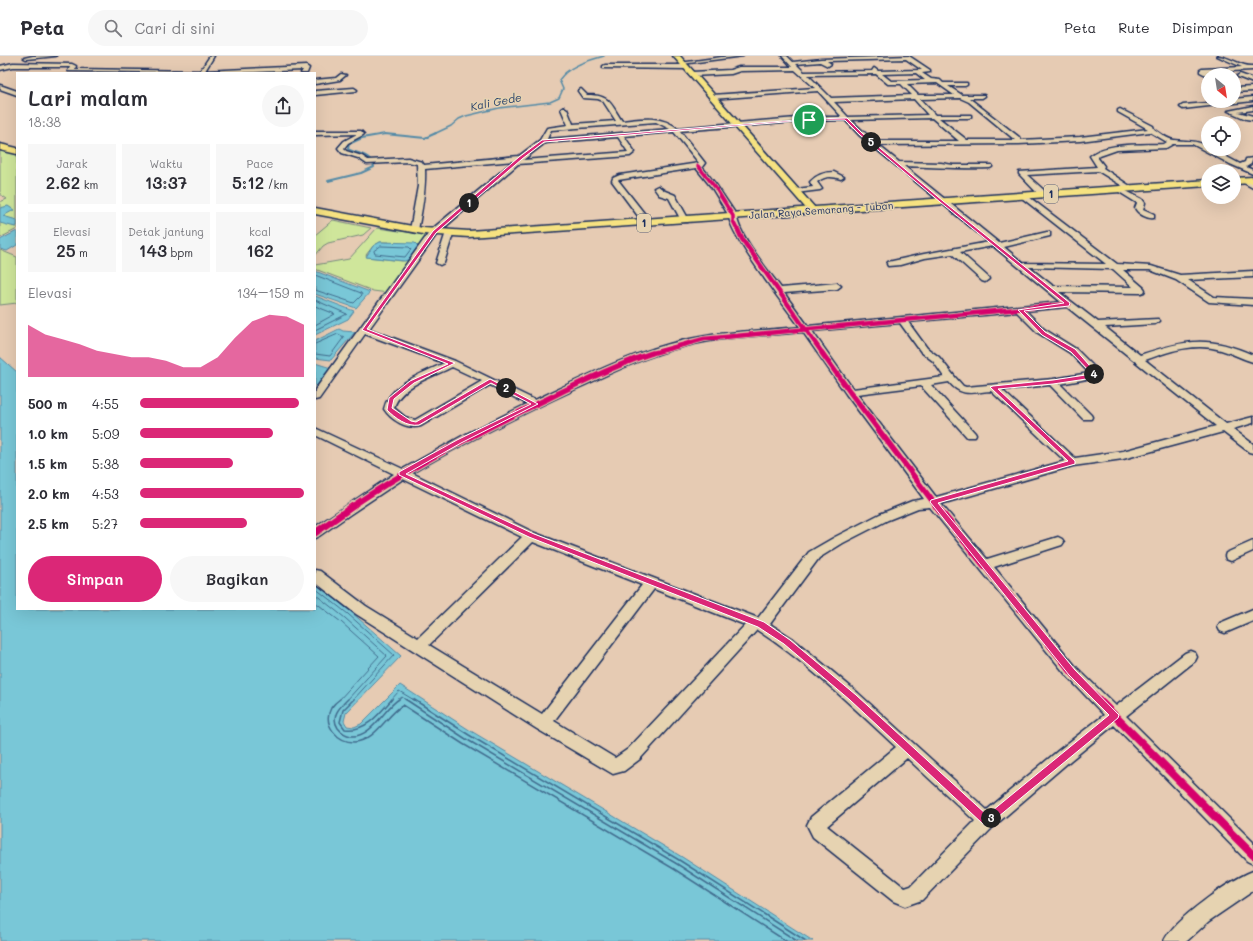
<!DOCTYPE html>
<html lang="id">
<meta charset="utf-8">
<style>
body{margin:0;font-family:Mali,sans-serif;background:#f7f7f7;color:#2b2b33;height:100vh;display:flex;flex-direction:column;font-size:15px;white-space:nowrap}
*{box-sizing:border-box;margin:0}
p{font-size:13px;color:#7c7c81}
.icon{flex:none;width:22px;height:22px;fill:none;stroke:currentColor;stroke-width:2;stroke-linecap:round;stroke-linejoin:round}
.map{position:relative;flex:1;overflow:hidden}
.drawer{position:absolute;left:16px;top:16px;width:300px;height:538px;display:flex;flex-direction:column;background:#fff;border-radius:0px;box-shadow:0 4px 16px #0002}
.drawer>*{flex:none}
.needle{width:26px;rotate:150deg}
.controls{position:absolute;left:1201px;top:12px;display:grid;gap:8px}
.controls a{display:grid;place-items:center;width:40px;height:40px;border-radius:50%;background:#fff;box-shadow:0 4px 16px #0002;font-size:20px}
.pin{position:absolute;display:grid;place-items:center;width:34px;height:34px;color:#fff;margin:-17px;border:2px solid #fff;border-radius:50%;box-shadow:0 1px 4px #0007}
.km{position:absolute;width:20px;height:20px;margin:-10px;border-radius:50%;background:#222;color:#fff;font-size:11px;line-height:20px;text-align:center}
.round{display:grid;place-items:center;flex:none;width:42px;height:42px;border-radius:21px;background:#f7f7f7}
.summary{display:flex;align-items:center;justify-content:space-between;height:68px;padding:0 12px}
h1{font-size:22px;font-weight:600;line-height:30px}
.metrics{display:grid;grid-template-columns:repeat(3,1fr);gap:6px;height:68px;padding:4px 12px}
.metrics div{display:grid;align-content:center;border-radius:0px;background:#f7f7f7;text-align:center}
.metrics b{font-size:17px;font-weight:600}
.metrics small{font-size:11px;font-weight:400}
.metrics p{font-size:11px}
.chart{height:112px;padding:8px 12px}
.chart p{display:flex;justify-content:space-between}
.chart svg{width:100%;height:72px;margin-top:4px;fill:#db2777;opacity:.7}
.cta{display:flex;gap:8px;margin-top:auto;padding:8px 12px}
.cta a{flex:1;height:46px;border-radius:24px;background:#db2777;color:#fff;font-size:16px;font-weight:600;line-height:46px;text-align:center}
.cta a+a{background:#f7f7f7;color:#2b2b33}
ul{padding:0 12px;list-style:none;font-size:13px}
li{display:grid;grid-template-columns:64px 48px 1fr;align-items:center;height:30px}
li i{height:10px;border-radius:5px;background:#db2777}
header{display:flex;align-items:center;gap:24px;box-sizing:border-box;height:56px;padding:0 20px;background:#fff;border-bottom:1px solid #e1e1e2}
header strong{font-size:19px}
nav{display:flex;gap:22px;margin-inline-start:auto;font-size:14px}
.search{width:280px;height:36px;background:#f7f7f7;display:flex;align-items:center;gap:10px;box-sizing:border-box;padding:0 14px;border-radius:22px;color:#7c7c81;font-size:15px}
.map>svg:first-child{display:block}
</style>
<header>
<strong>Peta</strong>
<div class="search"><svg class="icon" aria-label="search" viewBox="0 0 24 24"><circle cx="10" cy="10" r="6"/><path d="M15 15l6 6"/></svg>Cari di sini</div>
<nav><a>Peta</a><a>Rute</a><a>Disimpan</a></nav>
</header>
<div class="map">
<svg width="1253" height="885" viewBox="0 0 1253 885">
<rect width="100%" height="100%" fill="#e6cbb3"/>
<filter id="ink" filterUnits="userSpaceOnUse"><feTurbulence type="fractalNoise" baseFrequency=".025" numOctaves="2"/><feDisplacementMap in="SourceGraphic" scale="8" xChannelSelector="R" yChannelSelector="G"/><feConvolveMatrix kernelMatrix="1 2 1 2 8 2 1 2 1" color-interpolation-filters="sRGB"/></filter>
<g filter="url(#ink)">
<path fill="#cfe69b" stroke="#758a7c" fill-rule="evenodd" d="M0 94 17 98V173L0 182V146L7 143 0 138Z
M333 164 371 172 363 179 328 187 323 190 315 200V179Z
M377 172 429 179 388 237 373 235 315 213V209L349 203ZM380 186H389L409 204 402 205 367 201 366 199 373 190Z
M0 194 17 201V247L0 249Z"/>
<path fill="#79c7d7" stroke="#538aa7" d="M8 150 14 154 3 160 17 164V170L15 171 0 167V152Z
M17 175V189L7 195 0 193V184Z
M380 186 415 187 418 190 409 203 405 205 366 201 373 190Z
M315 215 370 236 356 252 315 238Z
M315 240 354 255 348 263 315 279Z
M339 273 343 275 355 276 331 304 315 302V285Z
M0 301 17 316V553H315V527L350 555 401 600 346 657 344 665 347 670 354 671 361 668 400 629 471 675 682 801 813 885H0Z
M315 307 331 312 315 332Z"/>
<g fill="none" stroke-linecap="round" stroke-linejoin="round">
<path stroke="#416c8e" stroke-width="1" d="M381 190 409 191 411 193 405 201 375 198 374 195Z
M315 219 361 237 362 239 354 247 315 234
M315 244 347 258 315 274
M315 250 335 258 315 269
M315 288 338 278 344 281 330 300 315 298
M315 532 348 558 394 599 353 644
M315 538 345 562 387 600 347 644
M315 546 341 566 379 600 339 644
M391 644 399 635 414 644
M398 644 402 641 406 644"/>
<path stroke="#416c8e" stroke-width="1.5" d="M340 643C337 645 333 649 331 652 322 669 338 686 354 686 376 685 386 659 403 649L463 688 674 813 786 885
M348 643C340 651 330 660 338 672 342 677 345 679 351 680 372 682 384 652 399 643
M354 643 343 654 340 666 345 673C366 676 380 657 392 643
M405 643 466 683 677 808 797 885
M413 643 469 679 679 804 806 885"/>
<path stroke="#538aa7" stroke-width="1.5" d="M434 78 451 70 459 63 466 60 499 52 550 46 559 42 563 33 559 24C569 9 588 5 604 0"/>
<path stroke="#538aa7" stroke-width="2" d="M328 125 361 117 374 111C372 98 357 98 348 93L349 88 362 82 385 78 425 82 436 77"/>
<g stroke="#1b2f5e" stroke-width="3">
<path id="minor" d="M33 0H56L26 3 24 2Z
M210 0H214L205 15 306 10 309 12 307 17H301L303 14 228 17 68 15 70 11H13L0 14V10L13 7 72 8 76 10 75 13 200 15Z
M729 0H743L682 8 680 7Z
M782 0H787L793 6 821 3 909 0 930 14V16L922 17 931 23 940 24 943 27H967V29L965 30H948L962 39H984L985 40 982 42H969L1019 81 1021 84 1080 81 1148 73 1118 56V54L1120 53 1153 70 1154 73C1160 77 1167 83 1174 84 1188 86 1195 83 1208 91V93H1212L1240 108 1245 106 1246 103 1253 102 1251 108 1246 111 1253 114V118L1230 108 1192 88H1173L1166 92 1117 94 1097 101 1104 110 1103 112 1133 132V134H1129L1098 115 1027 119 1046 136 1047 138 1043 140H1040L1019 118V116L1097 111 1090 100C1105 86 1144 89 1164 88L1167 86 1150 76 1080 85 1019 88 878 89 899 106 941 107 953 109H992V111L990 112C961 113 933 111 904 110L999 187 1047 176H1050V180L1004 191 1023 207 1106 208 1022 142 1021 140 1025 138 1117 208 1151 210 1180 219 1253 215V221L1188 224 1214 241 1253 243V249L1209 246 1176 224 1150 214H1123L1144 232 1145 234 1144 236 1141 237 1059 236 1098 266 1158 263 1160 265 1155 268 1105 271 1140 299C1185 284 1208 279 1253 299V306C1242 303 1232 297 1221 294 1195 286 1170 295 1145 304L1226 368 1253 361V367L1233 373 1253 388V397L1249 396 1223 376 1123 403 1073 410 941 448 987 503 1058 481 1062 483 1064 486 1062 489 994 511 1077 612 1116 650 1185 597 1190 595 1195 597 1197 601 1195 605 1126 660 1253 786V808L1247 805 1114 669 1071 704 993 771 922 844 905 850 893 845 813 781 807 769 811 761 896 691C852 650 808 607 757 574L640 703 624 715 613 718 537 673 356 558 315 526V514L320 515 366 550 418 582 522 481 403 423 349 459 319 480 315 482V471L394 418 315 379V372L403 413 464 379 527 348 490 329 421 370C407 374 391 364 384 353 390 327 422 318 444 307L365 278 319 343 315 344V334L431 174 514 105 425 113C426 133 422 154 418 174L414 176 410 174 418 130 417 108 408 106 367 108 358 102 342 97 338 92 344 85 357 78 315 79V75H361L364 78 363 79 348 87 344 92 346 95 362 100 368 104 408 102 422 106 424 109 519 100 540 84 547 72 568 69 561 53 564 51 567 53 573 68 616 65 603 45 598 43 583 42 578 35 581 33 587 39C610 39 610 47 622 65 641 63 660 59 677 72L809 61H842L818 35 712 43 709 41 712 39 815 32 795 14 740 15 731 18 692 20 689 18 692 16 730 14 739 11H792ZM906 3 922 14 878 15 874 12 872 15 804 16 796 8 820 6 828 10 831 8 827 5ZM916 17 925 24 891 25 882 18ZM876 18 888 28H901L912 39 831 42 808 19ZM937 27 954 39H918L907 28ZM960 42 969 46 1015 84H967L939 62H969L971 61V59H935L920 43ZM914 43 928 59 848 61 834 46ZM932 62 959 85H874L851 64ZM845 64 859 79 989 186 924 198 888 206 887 208 888 210 900 209 925 202 952 198 982 225 985 226 989 223 988 221 960 196 993 190 1061 246 808 270 784 237 837 233 841 230 837 227 781 232C770 217 737 177 737 160L717 130 702 111 705 107 680 75 809 65ZM656 66 670 73 547 83 551 74ZM674 76 699 107 620 119 613 122 612 125 644 168H647L651 166 618 124 696 112 712 132 729 160C729 178 786 252 800 271 762 275 722 275 685 284 632 296 584 321 535 344L455 305 369 273 437 178 518 108 630 100 635 96 624 80ZM618 81 628 96 523 104 545 87ZM1029 211 1113 213 1133 231 1053 230ZM1067 251 1216 370 1123 395 1075 402 1002 334 1050 329 1083 363H1091L1092 361 1091 359 1060 328 1098 321 1099 316 1076 293 1044 273 1026 255ZM1017 256 1038 277 1070 297 1089 317 1053 323 966 331 963 330 955 321 939 301 927 292 908 266ZM900 267 921 296 933 305 944 321 853 333 812 275ZM803 276 846 338 924 443 912 445 880 458 835 481 809 496 758 562 535 477 412 417C465 386 520 359 576 333 612 316 648 299 686 290 724 280 765 280 803 276ZM452 311 482 325 415 364 405 361 394 352C400 329 433 321 452 311ZM949 326C962 342 973 336 991 335L1065 405 936 441 857 338 921 330 967 381H975L976 379 975 377 931 329ZM930 451 1067 620 1104 659 1059 694 987 754 858 637 792 582 770 568 819 502 843 487 888 464 918 452ZM533 486 642 529 542 658 429 589ZM654 533 745 569 628 693 615 702 554 665ZM907 702 975 765 911 830 905 832 827 770Z
M1217 0C1229 0 1241 11 1253 10V14L1209 16 1214 19 1208 20 1200 16V14L1202 13 1242 11Z
M605 9H686L689 11 686 13 603 12V10Z
M341 18 346 19 340 24 315 28V24L336 22Z
M1240 18 1253 23V27L1238 21 1237 20Z
M0 29 17 35V39L0 33Z
M1253 31V35L1234 36V32Z
M354 32 357 34 356 35 315 39V35Z
M1253 41V45L1183 53 1180 51 1183 49 1234 45V43Z
M1253 50V54L1238 56 1253 60V64L1246 63 1228 55Z
M834 116 844 121 841 123C831 120 825 120 817 126L822 133 820 134 796 137 792 135 796 133 813 131 810 126C816 119 824 116 834 116Z
M1244 123 1253 127V132L1242 126V124Z
M658 130 665 135 675 139 689 164 688 166H682L669 142 659 139 654 132Z
M1118 131 1142 143 1145 147 1143 153 1154 158V162C1147 163 1138 158 1135 152L1137 147 1116 134 1114 133Z
M446 176H449L453 178 444 207 440 209 436 207Z
M1253 485V495L1231 505 1226 503 1225 500 1226 497Z
M1253 553V565L1225 577 1220 575 1218 571 1220 567Z
M1253 815V835L1209 865 1187 885H1164C1174 863 1230 824 1253 815Z"/>
</g>
<g stroke="#1b2f5e" stroke-width="3">
<path id="major" d="M673 0H680L816 153 818 155 816 157H810Z"/>
</g>
<g stroke="#1b2f5e" stroke-width="3">
<path id="highway" d="M0 88 17 92V98L0 94Z
M1253 121V127L1234 128V122Z
M1208 124V130L469 181 423 178 315 158V152L423 172 469 175Z"/>
</g>
<use href="#minor" fill="#e6d3b1" fill-rule="evenodd"/>
<use href="#major" fill="#f6e281" fill-rule="evenodd"/>
<use href="#highway" fill="#f6e281" fill-rule="evenodd"/>
<g stroke="#e6d3b1" stroke-width="5">
<path id="cycleway-far4" d="M698 110 715 131 733 160V165L738 175"/>
</g>
<g stroke="#e6d3b1" stroke-width="6">
<path id="cycleway-far3" d="M738 174 742 183 823 298
M649 298 704 283 1069 248"/>
</g>
<g stroke="#e6d3b1" stroke-width="8">
<path id="cycleway-far2" d="M822 297 850 336 937 451
M351 451C413 409 479 375 547 343 581 326 616 309 652 297"/>
</g>
<g stroke="#e6d3b1" stroke-width="10">
<path id="cycleway-far1" d="M936 450 1072 616 1099 644
M315 477 353 450"/>
</g>
<g stroke="#e6d3b1" stroke-width="11">
<path id="cycleway" d="M1098 643 1253 799"/>
</g>
<use href="#cycleway-far4" stroke="#d6006c" stroke-width="3.5"/>
<use href="#cycleway-far3" stroke="#d6006c" stroke-width="4.5"/>
<use href="#cycleway-far2" stroke="#d6006c" stroke-width="5.5"/>
<use href="#cycleway-far1" stroke="#d6006c" stroke-width="7"/>
<use href="#cycleway" stroke="#d6006c" stroke-width="8"/>
</g>
</g>
<path fill="#db2777" stroke="#fff" fill-rule="evenodd" d="M847 62 862 77 943 145 1070 247 1069 250 1024 255 1045 276 1075 293 1097 318 1093 322 1053 328 998 333 1075 405V408L938 447 1075 614 1119 659 1118 662 987 770 983 768 850 644 784 588 758 571 529 481 399 419V416L457 384 531 348 491 327 419 369C407 371 395 362 387 354L389 342 410 325 448 308 362 274 433 175 519 101 542 84 809 63ZM809 64H845L860 79 940 146 1064 247 1018 254 1042 279 1071 296 1092 318 1053 324 993 330 990 331 1068 405 931 444 930 446 1069 619 1109 659 987 759 856 639 790 584 764 566 534 478 406 418 461 387 538 348 490 323 416 366 411 365 392 352 394 343 414 327 455 307 367 273 436 177 522 103 544 86Z"/>
<g text-anchor="middle" stroke-width="3" stroke-linejoin="round" paint-order="stroke">
<g font-size="10" fill="#1b2f5e" stroke="#e6d3b1">
<text transform="translate(821 154) rotate(-4)" y="4">Jalan Raya Semarang - Tuban</text>
</g>
<g font-size="11" font-style="italic" fill="#243e6a" stroke="#e6d3b1">
<text transform="translate(496 46) rotate(-11)" y="4">Kali Gede</text>
</g>
<g fill="#e6d3b1" stroke="#586077" stroke-width="1">
<rect x="1044" y="129" width="14" height="18" rx="3"/>
<rect x="637" y="158" width="14" height="18" rx="3"/>
</g>
<g font-size="11" font-weight="bold" fill="#1b2f5e">
<text x="1051" y="142">1</text>
<text x="644" y="171">1</text>
</g>
</g>
</svg>
<div class="controls">
<a><svg class="needle" viewBox="-14 -14 28 28"><path d="M0-13l5 13h-10z" fill="#e53935"/><path d="M0 13l5-13h-10z" fill="#7c7c81"/></svg></a>
<a><svg class="icon" aria-label="locate" viewBox="0 0 24 24"><circle cx="12" cy="12" r="6"/><path d="M12 2v4M12 18v4M2 12h4M18 12h4"/></svg></a>
<a><svg class="icon" aria-label="layers" viewBox="0 0 24 24"><path d="M12 4l9 5-9 5-9-5zM3 14l9 5 9-5"/></svg></a>
</div>
<div class="pin" style="left:809px;top:64px;background:#1e9e55"><svg class="icon" aria-label="arrive" viewBox="0 0 24 24"><path d="M6 21V4h12l-3 4 3 4H6"/></svg></div>
<b class="km" style="left:469px;top:147px">1</b>
<b class="km" style="left:506px;top:332px">2</b>
<b class="km" style="left:991px;top:762px">3</b>
<b class="km" style="left:1094px;top:318px">4</b>
<b class="km" style="left:871px;top:86px">5</b>
<section class="drawer">
<div class="summary"><div><h1>Lari malam</h1><p>18:38</p></div><a class="round"><svg class="icon" aria-label="share" viewBox="0 0 24 24"><path d="M12 15V3M7 8l5-5 5 5M5 13v7h14v-7"/></svg></a></div>
<div class="metrics">
<div><p>Jarak</p><b>2.62<small> km</small></b></div>
<div><p>Waktu</p><b>13:37</b></div>
<div><p>Pace</p><b>5:12<small> /km</small></b></div>
</div>
<div class="metrics">
<div><p>Elevasi</p><b>25<small> m</small></b></div>
<div><p>Detak jantung</p><b>143<small> bpm</small></b></div>
<div><p>kcal</p><b>162</b></div>
</div>
<div class="chart"><p><span>Elevasi</span>134–159 m</p>
<svg viewBox="0 0 160 44" preserveAspectRatio="none"><path d="M0 44V12L10 18L20 21L30 24L40 28L50 30L60 32L70 32L80 34L90 38L100 38L110 32L120 20L130 10L140 6L150 7L160 12V44z"/></svg>
</div>
<ul>
<li><b>500 m</b>4:55<i style="width:97%"></i></li>
<li><b>1.0 km</b>5:09<i style="width:81%"></i></li>
<li><b>1.5 km</b>5:38<i style="width:57%"></i></li>
<li><b>2.0 km</b>4:53<i style="width:100%"></i></li>
<li><b>2.5 km</b>5:27<i style="width:65%"></i></li>
</ul>
<div class="cta"><a>Simpan</a><a>Bagikan</a></div>
</section>
</div>
